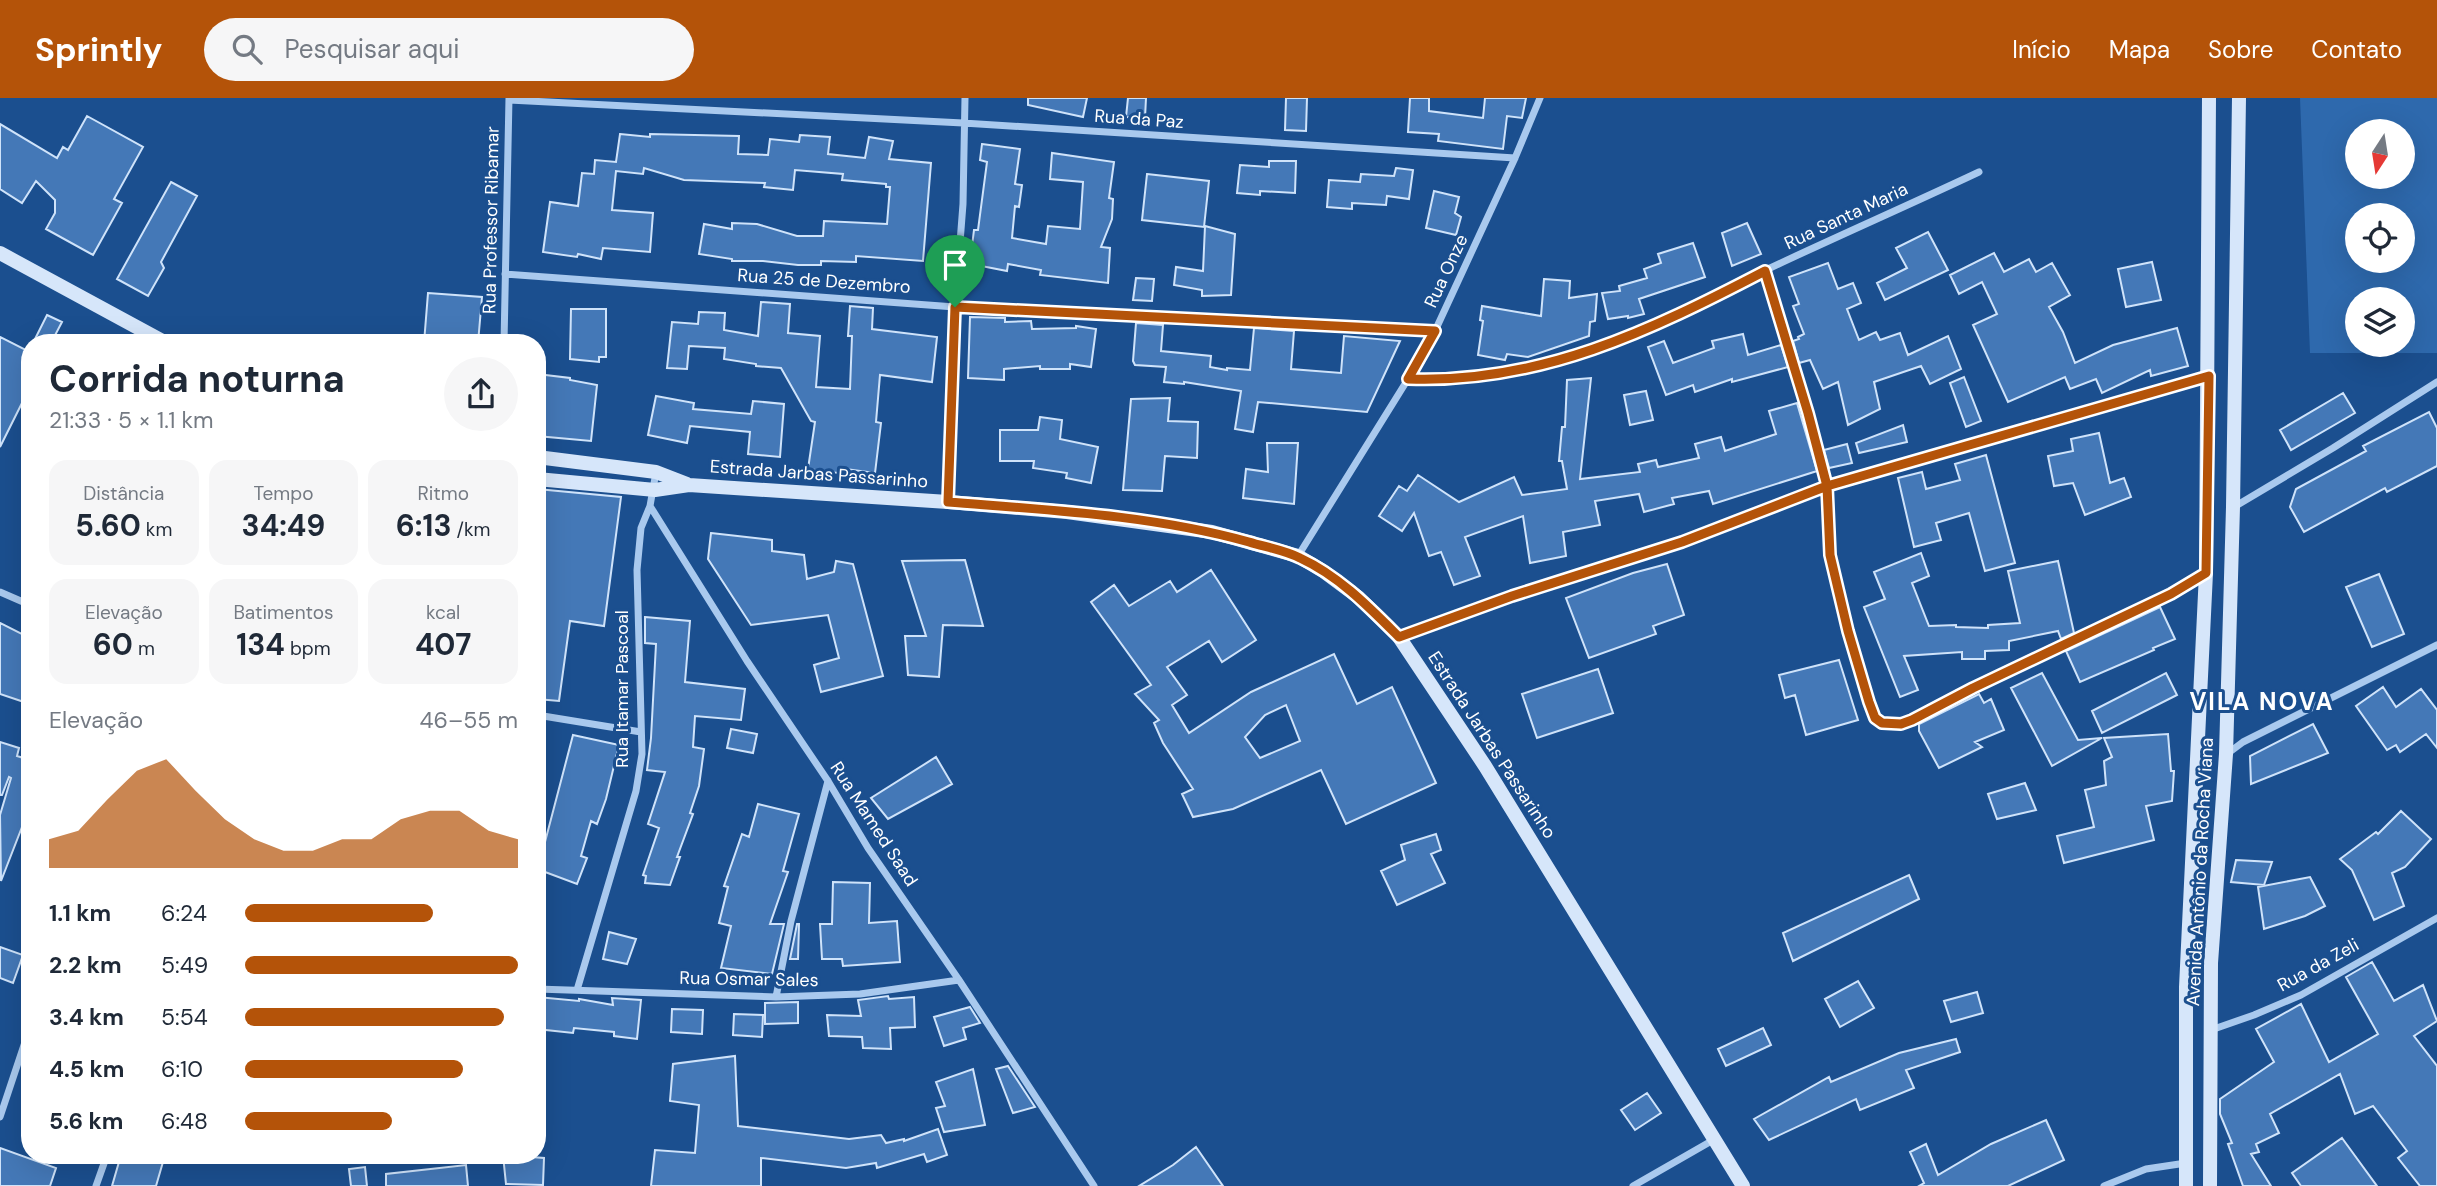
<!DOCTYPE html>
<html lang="pt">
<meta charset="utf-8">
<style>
body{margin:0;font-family:"DM Sans",sans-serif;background:#f6f6f7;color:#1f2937;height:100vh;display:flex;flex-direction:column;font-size:26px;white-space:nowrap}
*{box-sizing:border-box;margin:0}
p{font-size:23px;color:#747a83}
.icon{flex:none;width:38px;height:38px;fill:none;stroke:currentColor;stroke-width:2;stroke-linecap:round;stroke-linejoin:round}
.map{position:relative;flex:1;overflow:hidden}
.sheet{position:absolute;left:21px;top:236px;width:525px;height:830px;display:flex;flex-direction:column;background:#fff;border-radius:28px;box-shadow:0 7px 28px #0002}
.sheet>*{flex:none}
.needle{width:46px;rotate:192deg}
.fabs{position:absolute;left:2345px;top:21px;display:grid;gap:14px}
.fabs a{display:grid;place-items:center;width:70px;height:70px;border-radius:50%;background:#fff;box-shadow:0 7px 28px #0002;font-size:35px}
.pin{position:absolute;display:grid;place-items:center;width:60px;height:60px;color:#fff;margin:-72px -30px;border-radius:50% 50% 50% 0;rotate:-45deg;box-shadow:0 0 7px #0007}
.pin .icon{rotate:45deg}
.round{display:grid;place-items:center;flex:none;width:74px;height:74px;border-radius:37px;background:#f6f6f7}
.overview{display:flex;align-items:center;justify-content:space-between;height:119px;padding:0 28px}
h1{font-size:38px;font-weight:700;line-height:52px}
.stats{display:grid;grid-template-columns:repeat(3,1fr);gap:10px;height:119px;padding:7px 28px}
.stats div{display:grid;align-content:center;border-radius:18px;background:#f6f6f7;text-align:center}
.stats b{font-size:30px;font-weight:700}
.stats small{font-size:19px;font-weight:400}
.stats p{font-size:19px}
.chart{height:196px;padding:14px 28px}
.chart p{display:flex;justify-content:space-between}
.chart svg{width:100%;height:126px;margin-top:7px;fill:#b45309;opacity:.7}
ul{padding:0 28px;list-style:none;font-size:23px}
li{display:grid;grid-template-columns:112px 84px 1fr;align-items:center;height:52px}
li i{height:18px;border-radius:9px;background:#b45309}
header{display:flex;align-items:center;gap:42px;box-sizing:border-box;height:98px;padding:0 35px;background:#b45309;color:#fff}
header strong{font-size:33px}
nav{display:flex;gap:38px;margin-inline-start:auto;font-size:24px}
.search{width:490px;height:63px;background:#f6f6f7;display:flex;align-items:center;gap:18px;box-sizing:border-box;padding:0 24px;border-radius:38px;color:#747a83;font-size:26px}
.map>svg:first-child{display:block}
</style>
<header>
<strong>Sprintly</strong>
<div class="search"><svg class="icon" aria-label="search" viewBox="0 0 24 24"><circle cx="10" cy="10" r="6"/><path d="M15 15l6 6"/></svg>Pesquisar aqui</div>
<nav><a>Início</a><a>Mapa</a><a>Sobre</a><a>Contato</a></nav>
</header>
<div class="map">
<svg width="2437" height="1088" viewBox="0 0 2437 1088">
<rect width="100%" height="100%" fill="#1b4f8f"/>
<path fill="#2e69ad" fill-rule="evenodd" d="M2300 0H2437V255H2310ZM2357 33H2403V79H2357ZM2357 117H2403V163H2357ZM2357 201H2403V247H2357Z"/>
<path fill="#4478b7" stroke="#cfe3fa" stroke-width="2" fill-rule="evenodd" d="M1028 0H1087L1083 19 1028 7Z
M1128 0H1146L1145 20 1126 19Z
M1286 0H1307L1306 33 1285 32Z
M1410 0H1429V13L1483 20 1485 0H1526L1522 20 1507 18 1503 51 1438 43 1439 36 1408 34Z
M87 18 143 49 114 101 122 105 93 157 46 131 55 115V102L36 83 22 105 0 91V26L57 60 63 49 68 52Z
M620 36 650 39V36L739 38 738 56 768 57 770 41 799 44 800 37 830 39 828 56 865 60 869 39 893 43 889 61 931 65 923 163 856 158V164L821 163V167H798L763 163H732V161L699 156 704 126 732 131V125L757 126 797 138H823L824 123 887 126 890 89H886V86L842 82 843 76 795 72 793 92 764 89 765 85 684 82 644 70 643 76 616 73 612 112 653 115 650 154 603 150 601 161 578 156 577 159 543 154 550 104 578 108 582 75 594 76 595 62 616 64Z
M982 46 1020 51 1015 86 1022 87 1019 109 1015 108 1012 140 1046 146 1048 128 1080 131 1083 84 1050 81 1052 55 1114 64 1109 100 1113 101 1112 121 1101 149 1110 150 1108 185 1040 177 1041 172 1008 166 1007 173 971 166 975 148H972L974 132H978L987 64 980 62Z
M1269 63H1296L1295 95 1260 93V97L1237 95 1240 67 1269 69Z
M1396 70 1413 72 1409 101 1387 98 1386 107 1352 105V111L1327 109 1329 82 1360 84 1361 76 1394 78Z
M1147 76 1209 83 1204 129 1142 122Z
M171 84 197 98 161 164 164 170 148 198 117 181Z
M1434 93 1459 99 1455 115 1461 119 1456 137 1426 130Z
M1747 125 1761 156 1732 168 1722 135Z
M1205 128 1235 136 1231 197 1202 198V192L1174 187 1176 169 1203 173Z
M1928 134 1948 172 1885 202 1877 185 1907 170 1896 150Z
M1693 145 1705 179 1639 201 1644 216 1628 220V218L1608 221 1602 195 1620 193 1619 188 1647 180 1644 171 1661 165 1658 156Z
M1994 155 2004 174 2029 161 2036 174 2052 165 2070 197 2049 209 2063 234 2075 265 2113 247 2177 230 2188 268 2151 278 2150 272 2102 295 2096 281 2070 291 2065 279 2008 304 1973 227 1997 216 1982 184 1959 196 1950 177Z
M2152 164 2161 202 2126 209 2118 171Z
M1828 165 1838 191 1853 185 1861 205 1847 211 1859 242 1876 234 1880 242 1900 235 1908 257 1948 238 1961 271 1930 286 1921 268 1874 284 1880 311 1848 327 1838 284 1823 291 1810 262 1799 265 1793 243 1799 241 1798 239 1804 236 1793 208 1799 206 1789 179Z
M1136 180 1154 181 1152 203 1133 202Z
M1544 181 1570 183 1569 200 1597 196 1595 223 1590 224 1589 238 1528 259 1507 256 1505 262 1478 257 1483 223 1480 222 1482 208 1541 218Z
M428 195 482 199 478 245H424Z
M761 204 790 206 788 235 820 238 816 289 850 291 852 238H848L850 208 873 210 872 231 937 239 932 284 880 277 876 324 881 325 875 375 839 370 838 375 808 371 815 324 811 323 781 270 756 268V266L724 261 725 250 689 248 687 271 667 270 672 224 698 226 699 214 725 215 724 232 758 238Z
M571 211H606V259H599V264L570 261Z
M47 217 62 224 51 245H33Z
M970 219 1005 220V224L1031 223 1032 231 1076 230V228L1096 231 1091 269 1070 266V271H1040V268L1004 271V282L968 280Z
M1136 225 1163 227 1161 253 1211 258 1210 269 1227 272V270L1250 272 1254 230 1294 233 1291 271 1341 275 1344 238 1400 243 1367 314 1258 304 1253 334 1235 331 1241 293 1184 284V286L1164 284 1166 269 1135 267 1133 263Z
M1743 236 1748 257 1781 247 1788 269 1732 284V281L1695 294 1693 287 1666 297 1648 249 1664 243 1673 265 1714 250 1712 243Z
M0 239 30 254V289L0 349Z
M537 276 570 280V282L597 287 591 343 537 338Z
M1964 279 1981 323 1966 329 1950 285Z
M1591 280 1580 381 1640 374 1638 366 1656 362 1658 369 1699 360 1695 346 1721 339 1725 353 1776 336 1769 313 1797 305 1817 373 1713 406 1709 393 1672 400 1674 406 1644 414 1639 396 1595 403 1600 427 1563 434 1566 458 1530 465 1523 418 1465 439 1480 478 1454 487 1441 454 1429 458 1414 415 1402 433 1379 418 1399 388 1407 393 1418 377 1459 404 1514 379 1522 397 1567 391 1562 363H1559L1562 329H1565L1567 282Z
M1646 293 1653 322 1630 327 1624 297Z
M2343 295 2355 315 2291 352 2280 332Z
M656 298 694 305 693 311 751 316 753 303 784 306 780 359 748 356 750 334 690 328 687 345 648 337Z
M1170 300 1168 323 1198 324 1197 360 1165 358 1162 393 1123 392 1131 301Z
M2429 314 2437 330V368L2387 394 2385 390 2304 434 2290 409 2296 391 2366 353 2363 348Z
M1040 319 1062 322 1060 341 1098 349 1091 385 1066 380 1067 375 1033 370 1034 363H1000V332H1038Z
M1903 327 1907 344 1859 355 1856 345Z
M2099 335 2110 385 2124 380 2131 399 2085 417 2073 385 2054 388 2048 358 2073 353 2071 341Z
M1267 345H1298L1294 406 1243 400 1246 371 1268 374Z
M1847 346 1852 365 1829 370 1824 352Z
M1986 357 2015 465 1985 473 1969 415 1936 425 1941 442 1914 449 1898 380 1922 374 1926 391 1960 382 1955 366Z
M537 391 621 399 604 528 570 523 559 603 537 601V450L540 432 537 431Z
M711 435 772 442V453L804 457 807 481 834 474 836 463 853 466 883 578 821 594 814 567 839 560 828 517 751 527 708 461Z
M1921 455 1929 478 1912 485 1929 528 1956 527V529L1988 530V527L2020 525 2008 473 2058 463 2074 535 2061 541 2058 533 2009 543V552L1985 553V561H1962V554L1904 558 1918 592 1900 599 1864 509 1885 501 1874 474Z
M965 462 983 528 943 527 939 579 908 577 905 538H926L902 463Z
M1667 466 1684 517 1653 528 1656 536 1589 560 1566 500 1633 475Z
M1211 472 1256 542 1222 564 1209 543 1167 569 1187 597 1172 607 1189 635 1251 594 1334 556 1357 606 1392 589 1436 685 1346 726 1321 672 1233 711 1193 719 1182 696 1193 691 1163 645 1154 625 1159 622 1135 596 1151 587 1091 504 1114 487 1129 508 1170 483 1177 494ZM1286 607 1300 643 1260 660 1245 639 1265 617Z
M2379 476 2404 536 2372 549 2346 489Z
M2160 509 2175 541 2153 550 2154 552 2080 584 2066 553Z
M645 519 690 523 685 584 745 591 741 622 695 618 693 649 704 651 699 688 690 715 693 716 677 759H680L670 787 645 785 646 778 643 777 659 730 648 726 665 674 647 672 651 640 656 546 645 545Z
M0 525 30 540V606L0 596Z
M1839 562 1858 622 1806 637 1795 597 1785 600 1779 577Z
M1598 571 1613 615 1537 640 1522 596Z
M2042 575 2078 642 2102 640 2052 668 2011 590Z
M2166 575 2177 597 2102 635 2092 613Z
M2383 589 2396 609 2421 591 2437 612V650L2426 636 2400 654 2396 647 2387 652 2356 608Z
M1979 596 1984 605 1991 601 2004 632 1975 644 1982 649 1939 670 1919 633V626Z
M2313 626 2328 655 2251 686 2250 658Z
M731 631 757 636 753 655 727 650Z
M2168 636 2171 673H2174L2172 703 2146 708 2154 742 2064 765 2057 738 2094 729 2085 692 2106 687 2104 663 2112 659 2104 640Z
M573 637 619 647 606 701 597 726 591 723 581 758 587 760 577 786 537 771V741L545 744Z
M0 644 19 650 17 658 30 662V726L24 724 1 783 0 717 11 680 9 679 2 697H0Z
M936 659 952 686 888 721 871 700Z
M2025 685 2036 712 1997 721 1988 696Z
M758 706 799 716 783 773 788 774 770 826H784L772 876 721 870 731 828 719 825 728 789 724 788 742 736 749 739Z
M2401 713 2431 741 2405 769 2392 775 2404 808 2374 822 2352 772 2340 761 2376 734 2378 736Z
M1436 736 1441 752 1431 756 1445 785 1397 807 1381 773 1405 762 1401 747Z
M2236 762 2272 764 2264 787 2231 784Z
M1909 777 1919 801 1793 863 1783 835Z
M2310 779 2325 808 2305 818 2264 831 2258 789Z
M833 784 870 785 869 825 897 823 900 864 843 868 842 861H822L820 826H832Z
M797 826H799L798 861H790Z
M609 834 636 841 627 866 603 861Z
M0 849 23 857 13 885 0 880Z
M2372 864 2394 903 2423 887 2437 923 2414 938 2437 968V1088H2420L2398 1060 2407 1053 2373 1008 2355 1016 2340 976 2270 1016 2279 1035 2256 1046 2259 1054 2251 1056 2271 1088H2243L2228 1046 2232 1045 2220 1016V1001L2274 964 2256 931 2301 906 2329 964 2378 936 2346 879Z
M1858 883 1874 910 1840 929 1825 901Z
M1977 894 1983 915 1951 924 1944 903Z
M888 898 889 901 914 899 915 929 890 930 891 951 863 950 862 939 829 938 827 917 861 918 858 902Z
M537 899 579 903V901L613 907 612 900 641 902 637 941 614 938V934L574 930 573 935 537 931Z
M798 904V925L765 926V905Z
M970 909 980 925 963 930 966 941 944 948 934 919Z
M672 911 703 912 702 936 671 934Z
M734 916 763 917 762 939 733 937Z
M1763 930 1771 947 1726 968 1718 951Z
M1956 941 1960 954 1906 972 1914 990 1860 1012 1856 1001 1769 1042 1754 1021 1829 979 1831 984 1899 955Z
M735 958 738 1028 849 1041 881 1037 886 1045 904 1041V1043L938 1031 947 1057 927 1064 924 1056 877 1070 876 1065 846 1070 761 1060V1088H651L655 1052 695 1055 699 1007 670 1003 673 966Z
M1008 968 1033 1006 1035 1009 1013 1015 996 971Z
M973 971 985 1027 944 1034 936 1010 945 1008 936 984Z
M1647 995 1661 1015 1635 1032 1621 1012Z
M2046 1022 2064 1062 2008 1088H1919L1924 1085 1910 1054 1926 1046 1938 1077 1991 1046Z
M2342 1040 2377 1088H2301L2292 1075Z
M1196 1049 1223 1088H1139L1173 1067Z
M0 1050 56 1070 50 1088H0Z
M121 1057H165L156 1088H112Z
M503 1057 544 1060 543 1087 506 1086Z
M466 1067 468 1088H386V1076Z
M365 1069 367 1088H351L349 1071Z"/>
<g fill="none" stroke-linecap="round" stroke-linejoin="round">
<path stroke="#a9c9ee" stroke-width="7" d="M509 2 963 25 1515 60
M1765 173 1808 315 1827 388 1830 457 1848 533 1869 604 1875 620 1883 625 1901 626 1912 622 1973 590 2171 496 2206 475
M505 176 955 209 1435 233
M504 245 509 0
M1408 281C1513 285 1603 253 1697 208 1721 197 1744 183 1768 171 1838 138 1909 107 1979 74
M656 374 650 408 747 563 828 683 868 750 959 882 1094 1088
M948 404 955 209 963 106 965 0
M2234 409 2333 350 2437 284
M1298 458 1408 281 1435 233 1515 60 1540 0
M0 494 30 507
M1399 539 1512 498 1682 444 1827 388 2208 278
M537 617 641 634
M2227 656 2243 644 2437 547
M537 891 776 899 860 896 959 882
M577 892 636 693 642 656 637 472 641 430 650 408
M776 899 791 823 828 683
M2211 932 2254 917 2301 897 2437 820
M0 1019 30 929
M96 1088 107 1057
M1633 1088 1715 1041
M2104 1088 2146 1071 2186 1065"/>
<path stroke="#d6e6fa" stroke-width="14" d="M0 155 166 245
M537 359 656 374 687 386
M537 381 655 392 689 387 948 404 1067 414 1147 425 1212 434 1298 458 1323 473 1358 499 1399 539 1485 668 1743 1088
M2186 1088V889L2206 475 2209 0
M2210 1088 2211 865 2226 656 2233 409 2239 0"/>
</g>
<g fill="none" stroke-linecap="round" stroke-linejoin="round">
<g stroke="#fff" stroke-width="14">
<path id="route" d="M955 209 948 404C1048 412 1152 417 1249 444 1265 449 1284 452 1300 460 1339 478 1369 509 1399 539L1512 498 1682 444 1827 388 2209 278 2206 475 2171 496 1973 590 1912 622 1901 626 1882 625 1875 620 1869 604 1848 533 1830 457 1827 388 1808 315 1765 173C1650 233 1540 286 1408 281L1435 233 955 209"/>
</g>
<use href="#route" stroke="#b45309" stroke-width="9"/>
</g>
<g text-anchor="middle" stroke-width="6" stroke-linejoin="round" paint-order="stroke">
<g font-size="18" fill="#fff" stroke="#1b4f8f">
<text transform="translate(1139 21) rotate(4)" y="6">Rua da Paz</text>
<text transform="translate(1846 118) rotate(-25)" y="6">Rua Santa Maria</text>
<text transform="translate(491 122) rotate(-89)" y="6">Rua Professor Ribamar</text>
<text transform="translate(1446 173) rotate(-65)" y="6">Rua Onze</text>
<text transform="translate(824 183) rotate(4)" y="6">Rua 25 de Dezembro</text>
<text transform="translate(819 376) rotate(4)" y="6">Estrada Jarbas Passarinho</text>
<text transform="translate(622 591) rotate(-90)" y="6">Rua Itamar Pascoal</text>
<text transform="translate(1492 647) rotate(57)" y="6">Estrada Jarbas Passarinho</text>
<text transform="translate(874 726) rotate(57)" y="6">Rua Mamed Saad</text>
<text transform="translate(2200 774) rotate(-87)" y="6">Avenida Antônio da Rocha Viana</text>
<text transform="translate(2318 867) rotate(-29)" y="6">Rua da Zeli</text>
<text transform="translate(749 881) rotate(1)" y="6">Rua Osmar Sales</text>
</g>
<g font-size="24" font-weight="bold" letter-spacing="2" fill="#fff" stroke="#1b4f8f">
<text x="2262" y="612">VILA NOVA</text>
</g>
</g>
</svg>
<div class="fabs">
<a><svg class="needle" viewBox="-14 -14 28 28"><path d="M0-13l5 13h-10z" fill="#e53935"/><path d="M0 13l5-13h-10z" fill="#747a83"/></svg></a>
<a><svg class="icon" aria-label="locate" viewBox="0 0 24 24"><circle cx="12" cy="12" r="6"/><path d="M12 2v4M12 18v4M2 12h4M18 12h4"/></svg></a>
<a><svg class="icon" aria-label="layers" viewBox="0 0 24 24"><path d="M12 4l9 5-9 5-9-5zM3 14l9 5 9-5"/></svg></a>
</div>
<div class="pin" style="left:955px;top:209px;background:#1e9e55"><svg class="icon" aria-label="arrive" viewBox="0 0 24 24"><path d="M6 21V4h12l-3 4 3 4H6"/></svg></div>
<section class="sheet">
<div class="overview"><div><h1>Corrida noturna</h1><p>21:33 · 5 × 1.1 km</p></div><a class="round"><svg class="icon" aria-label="share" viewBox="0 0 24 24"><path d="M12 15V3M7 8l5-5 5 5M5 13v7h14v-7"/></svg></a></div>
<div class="stats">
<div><p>Distância</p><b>5.60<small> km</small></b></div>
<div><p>Tempo</p><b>34:49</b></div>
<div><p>Ritmo</p><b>6:13<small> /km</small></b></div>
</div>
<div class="stats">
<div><p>Elevação</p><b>60<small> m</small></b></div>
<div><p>Batimentos</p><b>134<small> bpm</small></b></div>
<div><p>kcal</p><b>407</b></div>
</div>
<div class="chart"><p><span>Elevação</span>46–55 m</p>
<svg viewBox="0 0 160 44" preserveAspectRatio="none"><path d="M0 44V34L10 31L20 20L30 10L40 6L50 17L60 27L70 34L80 38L90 38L100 34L110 34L120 27L130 24L140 24L150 31L160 34V44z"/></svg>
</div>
<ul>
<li><b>1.1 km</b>6:24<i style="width:69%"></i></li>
<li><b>2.2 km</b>5:49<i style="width:100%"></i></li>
<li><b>3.4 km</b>5:54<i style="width:95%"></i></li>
<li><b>4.5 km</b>6:10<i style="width:80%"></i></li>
<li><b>5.6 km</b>6:48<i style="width:54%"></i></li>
</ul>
</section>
</div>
